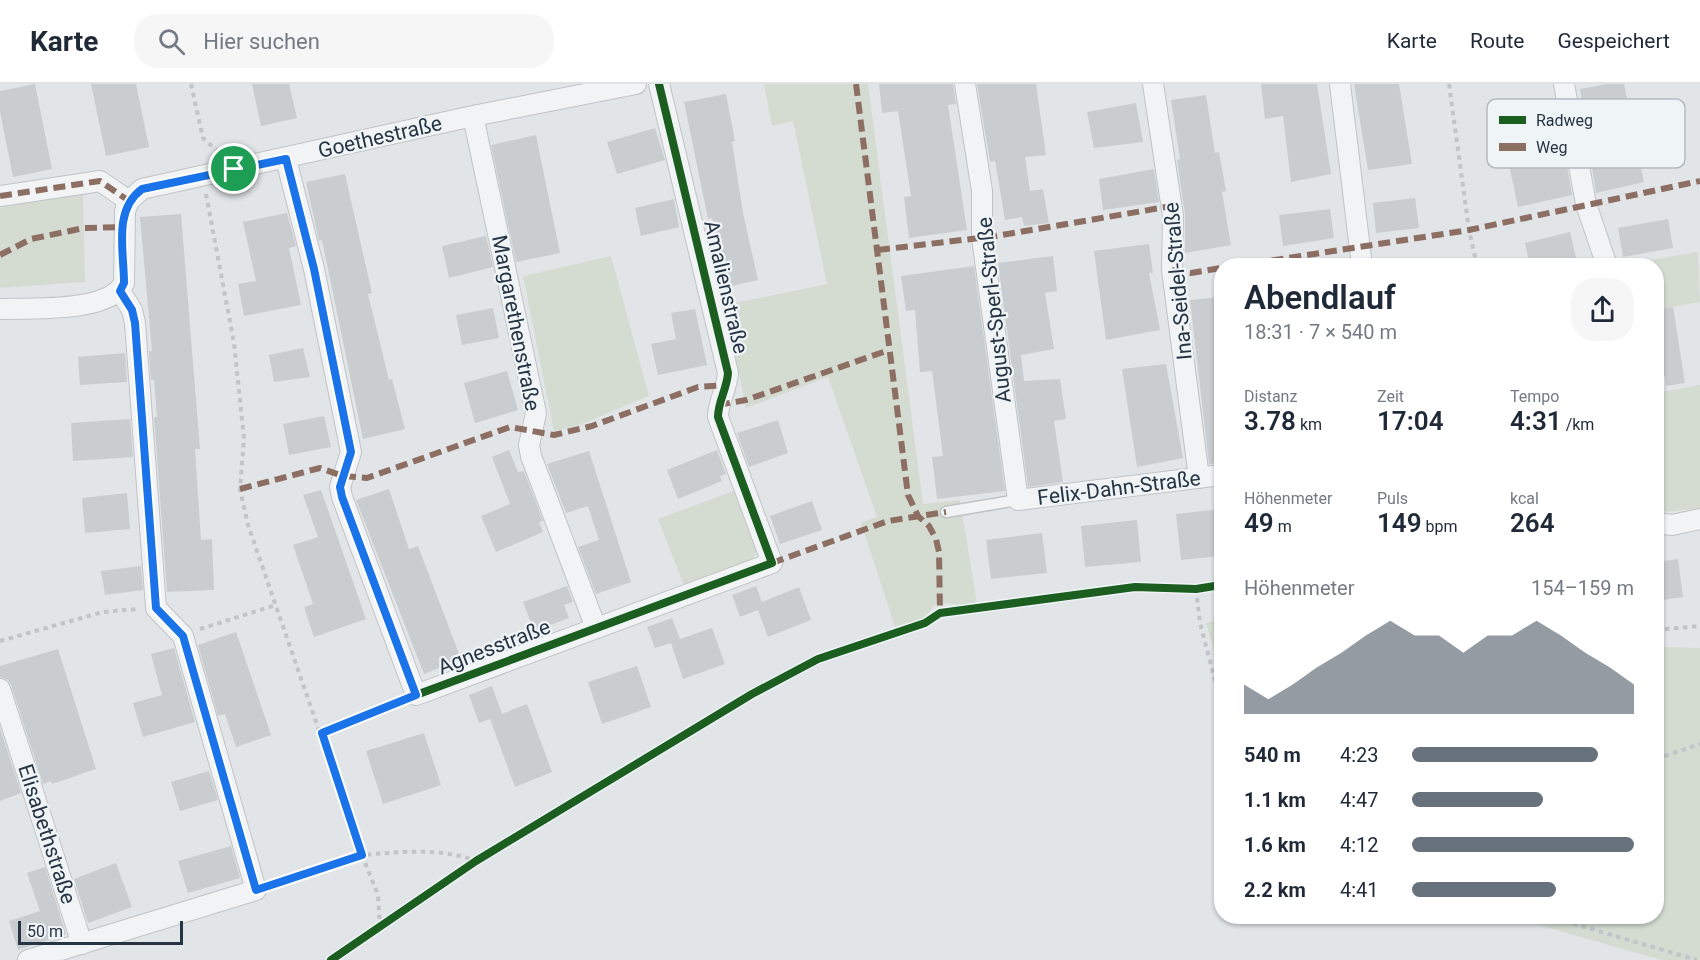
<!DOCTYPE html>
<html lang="de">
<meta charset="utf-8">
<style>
body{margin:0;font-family:Roboto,sans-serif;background:#f6f6f7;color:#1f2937;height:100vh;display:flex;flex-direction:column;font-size:22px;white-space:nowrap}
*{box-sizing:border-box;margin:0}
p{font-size:20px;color:#747a83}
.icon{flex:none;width:33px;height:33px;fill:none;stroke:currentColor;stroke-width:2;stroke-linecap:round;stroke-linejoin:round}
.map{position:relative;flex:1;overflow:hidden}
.drawer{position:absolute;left:1214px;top:174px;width:450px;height:666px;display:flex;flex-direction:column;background:#fff;border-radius:24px;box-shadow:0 2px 4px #0004}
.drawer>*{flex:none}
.scale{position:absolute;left:18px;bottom:15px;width:165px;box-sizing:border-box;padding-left:6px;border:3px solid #273443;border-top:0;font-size:16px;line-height:21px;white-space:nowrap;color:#273443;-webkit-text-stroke:4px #eff4f7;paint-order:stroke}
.pin{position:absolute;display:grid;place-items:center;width:51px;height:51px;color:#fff;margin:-26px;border:3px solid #fff;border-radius:50%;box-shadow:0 2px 6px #0007}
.round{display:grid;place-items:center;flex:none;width:63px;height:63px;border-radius:24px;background:#f6f6f7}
.summary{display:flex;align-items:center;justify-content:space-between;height:102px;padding:0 30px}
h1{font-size:33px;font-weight:600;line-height:45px}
.stats{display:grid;grid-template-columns:repeat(3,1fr);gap:9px;height:102px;padding:6px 30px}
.stats div{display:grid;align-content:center}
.stats b{font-size:26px;font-weight:600}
.stats small{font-size:16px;font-weight:400}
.stats p{font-size:16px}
.chart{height:168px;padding:12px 30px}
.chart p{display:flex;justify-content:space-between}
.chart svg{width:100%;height:108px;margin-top:6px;fill:#68727d;opacity:.7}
ul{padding:0 30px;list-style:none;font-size:20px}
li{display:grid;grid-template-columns:96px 72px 1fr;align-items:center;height:45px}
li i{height:15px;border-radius:8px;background:#68727d}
header{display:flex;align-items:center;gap:36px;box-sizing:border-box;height:84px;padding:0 30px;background:#fff;border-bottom:2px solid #e0e1e3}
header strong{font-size:28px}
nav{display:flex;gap:33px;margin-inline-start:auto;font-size:21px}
.search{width:420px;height:54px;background:#f6f6f7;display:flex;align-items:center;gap:15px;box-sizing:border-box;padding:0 21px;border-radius:24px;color:#747a83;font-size:22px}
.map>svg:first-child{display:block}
</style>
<header>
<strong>Karte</strong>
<div class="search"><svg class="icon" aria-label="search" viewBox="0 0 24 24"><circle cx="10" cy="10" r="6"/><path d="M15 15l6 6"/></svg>Hier suchen</div>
<nav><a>Karte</a><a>Route</a><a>Gespeichert</a></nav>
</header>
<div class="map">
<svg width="1700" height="876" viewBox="0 0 1700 876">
<rect width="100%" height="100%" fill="#e2e5e8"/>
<path fill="#d4dcd2" d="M764 0H868L923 420 960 416 977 520C962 523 950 518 936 520L923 535 895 543 861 439 877 433 828 293 746 324 725 221 827 200 793 37 772 42Z
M83 107 85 198 0 204V124Z
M1698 168 1700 218 1656 226V182L1619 181Z
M611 172 649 312 577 342 554 347 523 192Z
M1700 301V424L1666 428C1651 413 1656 333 1656 309Z
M739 405 757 466 752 478 685 504 658 435Z
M1221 535V591L1206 539Z
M1656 563 1700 564V876H1661L1511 833 1656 832Z"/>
<path fill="#cacdd0" d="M35 0 52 85 13 93 0 28V7Z
M91 0H136L149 63 106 72Z
M252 0H289L297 34 261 42Z
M879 0H953L956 20 948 21 967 146 909 154 904 113 911 112 898 27 882 29Z
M977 0H1036L1046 71 1025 73 1030 107 1043 105 1049 139 1024 142 1022 133 1005 136 995 77 990 78Z
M1261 0H1317L1331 90 1291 98 1283 32 1265 35Z
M1354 0H1399L1412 80 1368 86Z
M1607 0H1624L1644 98 1596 109 1580 5Z
M726 10 735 57 732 58 743 129 758 196 727 203 712 134 708 135 684 18Z
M1206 11 1215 69 1219 68 1226 107 1222 108 1231 161 1185 169V130L1177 76 1180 75 1171 16Z
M1544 15 1556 78 1566 76 1572 111 1518 123 1505 62 1496 64 1489 25Z
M1136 19 1143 58 1094 64 1087 28Z
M655 44 665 76 617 90 607 58Z
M536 51 560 169 516 178 491 61Z
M1154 85 1159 118 1103 126 1099 95Z
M345 90 372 209 368 210 389 296 392 295 405 345 363 355 322 156 319 157 306 98Z
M1415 114 1419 144 1376 149 1373 119Z
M674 115 679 143 641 152 635 124Z
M1330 125 1334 154 1283 162 1279 131Z
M287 129 296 162 289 164 301 221 244 232 238 200 256 197 243 138Z
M181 130 200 365H195L201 456 212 455 214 506 167 508 154 333H157L154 296H151L149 267H152L140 133Z
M1668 135 1673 164 1623 173 1618 144Z
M1570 148 1578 182H1530L1525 159Z
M486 152 493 183 449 194 442 162Z
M1149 160 1153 189H1149L1160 246 1106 256 1094 167Z
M1053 172 1057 207 1045 209 1054 265 1021 271 1024 297 1060 295 1066 335 1054 337 1063 398 1028 403 998 179Z
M974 182 1005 407 937 415 932 373 943 372 932 287 920 288 915 226 906 227 901 192Z
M1221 213V379L1209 380 1190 216Z
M1673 223 1685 299 1666 302 1665 292 1656 294V226Z
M493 224 499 254 462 261 456 231Z
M695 225 707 281 658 291 651 260 676 255 671 229Z
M303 264 310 293 274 298 269 271Z
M125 269 127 298 80 301 78 273Z
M1166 280 1183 374 1137 383 1122 285Z
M507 287 518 326 475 339 464 299Z
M324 332 331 363 289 371 283 340Z
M130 335 133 373 73 377 71 339Z
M778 336 788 369 749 383 737 349Z
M509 366 518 388 524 387 543 437 539 438 543 448 496 468 481 432 510 420 492 373Z
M717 366 726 390 720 392 722 397 678 415 667 386Z
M589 367 631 498 596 510 578 463 599 456 588 422 566 429 547 380Z
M389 405 409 465 418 462 461 575 424 590 356 416Z
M321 406 366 535 314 553 304 523 313 520 293 461 318 453 303 411Z
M127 409 130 445 85 449 82 414Z
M812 417 822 446 780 460 770 432Z
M1221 425V472L1181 476 1176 430Z
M1137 436 1141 478 1085 483 1081 442Z
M1042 449 1047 489 991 495 986 456Z
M1678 475 1683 513 1656 517V478Z
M141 482 143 506 105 511 101 487Z
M567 502 573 518 564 521 569 534 534 547 523 518Z
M756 502 762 518 799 503 811 536 768 553 758 526 740 533 732 511Z
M672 534 680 555 712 544 725 580 683 595 671 559 655 564 647 543Z
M236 548 271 651 236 663 225 630 218 632 198 561Z
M174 564 195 638 143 653 133 619 162 611 151 570Z
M58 565 96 685 52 700 51 697 43 700 11 601 8 596 0 593V582Z
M637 582 651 623 602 640 588 598Z
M492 602 502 630 527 620 552 688 515 703 490 635 479 639 469 611Z
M0 644 21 709 0 717Z
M424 649 441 701 383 720 366 667Z
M209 687 218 716 180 727 171 698Z
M231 762 240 794 188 809 178 777Z
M116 779 132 823 88 839 74 795Z
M45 783 66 850 18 866 9 837 40 827 27 789Z"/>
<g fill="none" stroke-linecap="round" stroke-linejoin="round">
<g stroke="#c0c3c6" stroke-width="13">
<path id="service" d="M946 428 1018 416"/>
</g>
<g stroke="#c0c3c6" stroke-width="22">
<path id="minor" d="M965 0 982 107V154L1018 416 1221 391
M1153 0 1173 132 1172 186 1199 394
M1340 0 1362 182
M1564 0 1586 120 1607 182
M473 32 536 329 529 361 531 372 596 544
M286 75 314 185 351 368 340 403 342 413 416 611 772 479 718 333C718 317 727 305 728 289L659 0
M0 112 100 97 129 117
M0 225C31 224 109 229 124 199L125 127 129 117 142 105 473 32 636 0
M1656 439 1672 441 1700 435
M0 605 82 860
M28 876 256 806 183 552 156 524 135 239 132 226 120 207"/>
</g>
<path stroke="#c1c4c8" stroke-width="4" stroke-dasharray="4.5 4.5" stroke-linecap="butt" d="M191 0 203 54 217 67
M1449 0 1469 146 1477 182
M206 110 234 259 244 354 240 405 248 441 362 771 275 800
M1196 505 1200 539 1221 620
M200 545 276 521
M1656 546 1700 542
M0 557 103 528 137 525
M322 649 399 618
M1656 675 1700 660
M1547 832 1697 876
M380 844 378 811 362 771C401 768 439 763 476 777
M331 876 476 777 752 610 818 575 925 539 940 529 1135 503 1196 505 1221 501"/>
<use href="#service" stroke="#f2f3f4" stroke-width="10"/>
<use href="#minor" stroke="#f2f3f4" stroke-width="20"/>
<path stroke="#8d6e63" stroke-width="6" stroke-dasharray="12 6" stroke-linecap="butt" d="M856 0 908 411 918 432 929 442 936 455 939 468 940 529
M0 112 100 97 129 117
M878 166 996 152 1172 122
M0 171 31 155 84 144 123 143
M1236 182 1469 146 1700 97
M1172 186 1191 189 1221 184
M718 321 746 316 889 266
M240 405 320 384 343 392 367 394 510 343 554 351 592 342 698 303 727 301
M772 479 888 437 946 428"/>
<g stroke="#eff4f7" stroke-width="11">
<path id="cycleway" d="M286 75 314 185 351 368 340 403 342 413 416 611 772 479 718 333C718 317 727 305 728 289L659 0
M331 876 476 777 752 610 818 575 925 539 940 529 1135 503 1196 505 1221 501"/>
</g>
<use href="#cycleway" stroke="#1b5e20" stroke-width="8"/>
</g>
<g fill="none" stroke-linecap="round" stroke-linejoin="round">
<g stroke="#fff" stroke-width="12">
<path id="route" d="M286 75 314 185 351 368 340 403 342 413 416 611 322 649 362 771 256 806 183 552 156 524 135 239 132 226 120 207 124 199C124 167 113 126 142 105Z"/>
</g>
<use href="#route" stroke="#1a73e8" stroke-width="8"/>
</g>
<g text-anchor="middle" stroke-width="4.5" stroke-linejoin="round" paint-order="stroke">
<g font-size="21" fill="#273443" stroke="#eff4f7">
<text transform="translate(380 53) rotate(-13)" y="7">Goethestraße</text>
<text transform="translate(1178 197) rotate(-95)" y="7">Ina-Seidel-Straße</text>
<text transform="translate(726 203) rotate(77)" y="7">Amalienstraße</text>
<text transform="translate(994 226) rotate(-96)" y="7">August-Sperl-Straße</text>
<text transform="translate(516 239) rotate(79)" y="7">Margarethenstraße</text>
<text transform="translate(1119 404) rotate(-7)" y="7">Felix-Dahn-Straße</text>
<text transform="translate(494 563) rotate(-21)" y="7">Agnesstraße</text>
<text transform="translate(47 750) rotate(72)" y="7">Elisabethstraße</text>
</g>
</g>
<rect x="1487" y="15" width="198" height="69" rx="9" fill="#eff4f7" stroke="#b3bac1" stroke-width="1.5"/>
<rect x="1499" y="32" width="27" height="8" fill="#1b5e20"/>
<rect x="1499" y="59" width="27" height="8" fill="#8d6e63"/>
<g font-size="16" fill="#273443">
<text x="1536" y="42">Radweg</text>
<text x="1536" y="69">Weg</text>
</g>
</svg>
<div class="scale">50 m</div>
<div class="pin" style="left:234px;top:85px;background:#1e9e55"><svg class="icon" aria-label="arrive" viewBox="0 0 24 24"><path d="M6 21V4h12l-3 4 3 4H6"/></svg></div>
<section class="drawer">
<div class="summary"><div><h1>Abendlauf</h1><p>18:31 · 7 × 540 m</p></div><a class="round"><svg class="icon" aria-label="share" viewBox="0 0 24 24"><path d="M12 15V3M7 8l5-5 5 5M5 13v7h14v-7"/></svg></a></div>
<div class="stats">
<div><p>Distanz</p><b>3.78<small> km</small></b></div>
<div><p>Zeit</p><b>17:04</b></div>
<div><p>Tempo</p><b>4:31<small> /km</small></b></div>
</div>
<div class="stats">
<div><p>Höhenmeter</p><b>49<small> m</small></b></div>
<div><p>Puls</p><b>149<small> bpm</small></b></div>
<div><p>kcal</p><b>264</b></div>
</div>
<div class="chart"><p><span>Höhenmeter</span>154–159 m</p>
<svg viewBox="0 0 160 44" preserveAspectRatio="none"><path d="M0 44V32L10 38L20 32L30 25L40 19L50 12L60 6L70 12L80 12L90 19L100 12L110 12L120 6L130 12L140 19L150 25L160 32V44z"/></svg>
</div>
<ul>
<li><b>540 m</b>4:23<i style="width:84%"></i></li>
<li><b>1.1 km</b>4:47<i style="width:59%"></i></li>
<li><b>1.6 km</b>4:12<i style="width:100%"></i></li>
<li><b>2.2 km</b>4:41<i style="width:65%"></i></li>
</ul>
</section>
</div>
